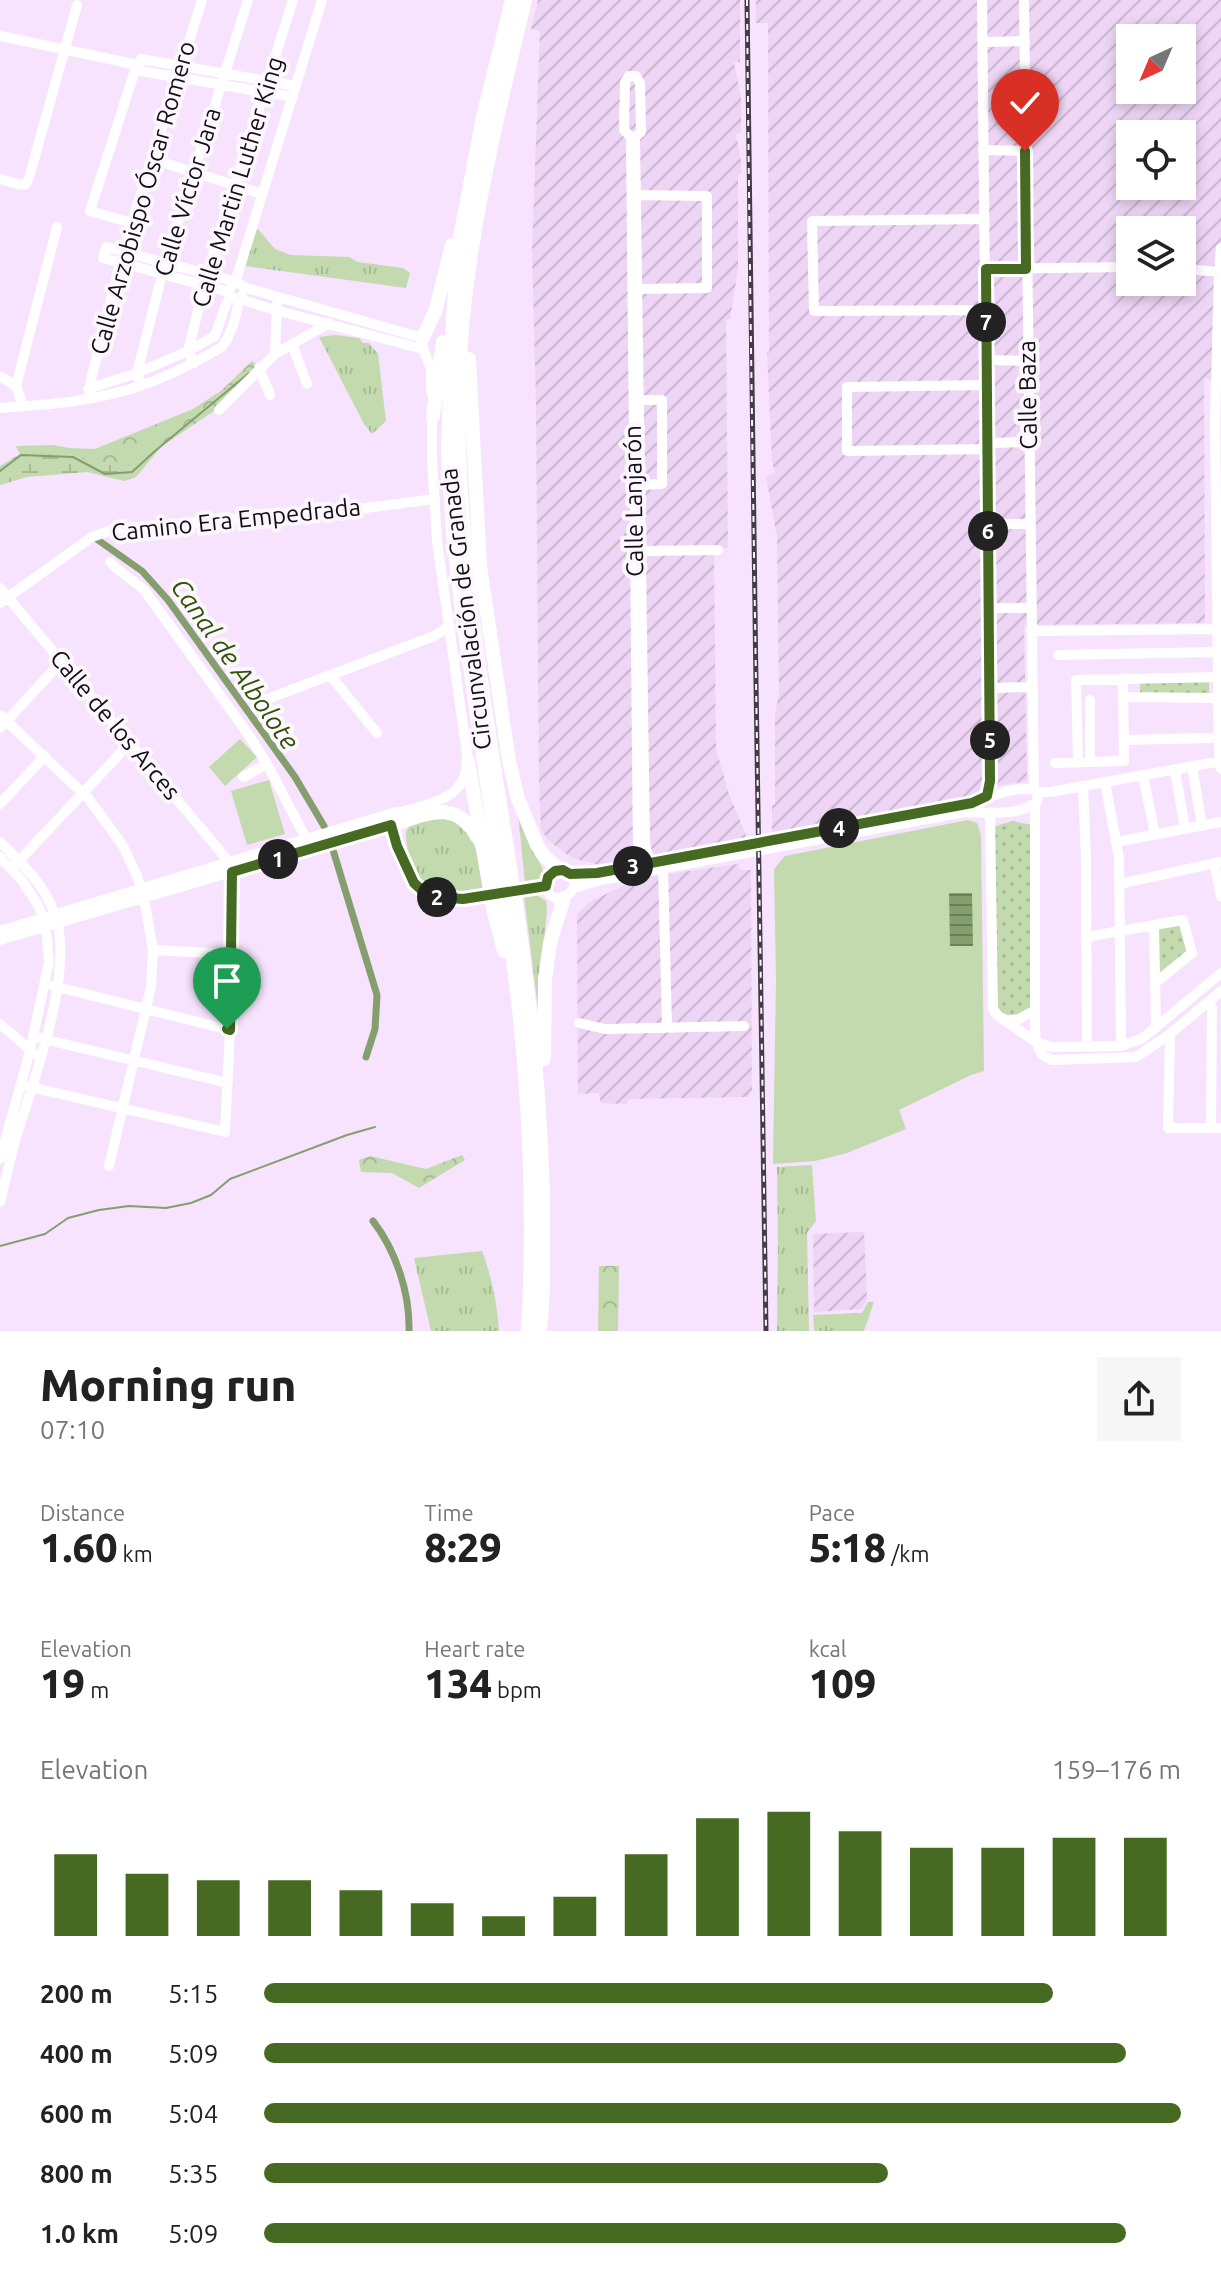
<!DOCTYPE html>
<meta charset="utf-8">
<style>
body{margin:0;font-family:Ubuntu,sans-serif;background:#f6f6f6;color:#222;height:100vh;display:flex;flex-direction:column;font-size:30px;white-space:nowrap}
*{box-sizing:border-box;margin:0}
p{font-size:26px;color:#767676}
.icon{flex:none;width:44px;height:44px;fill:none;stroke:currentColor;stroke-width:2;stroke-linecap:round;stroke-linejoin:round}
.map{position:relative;height:1331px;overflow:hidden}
.drawer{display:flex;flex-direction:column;background:#fff;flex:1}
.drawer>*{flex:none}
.needle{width:52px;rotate:224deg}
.buttons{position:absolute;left:1116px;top:24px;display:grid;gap:16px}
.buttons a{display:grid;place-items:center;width:80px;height:80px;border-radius:0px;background:#fff;box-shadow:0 4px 12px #0003;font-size:40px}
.pin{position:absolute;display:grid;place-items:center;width:68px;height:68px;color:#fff;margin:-82px -34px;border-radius:50% 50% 50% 0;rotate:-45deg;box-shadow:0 0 8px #0007}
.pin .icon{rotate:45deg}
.km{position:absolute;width:40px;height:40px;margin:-20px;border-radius:50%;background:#222;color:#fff;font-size:22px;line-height:40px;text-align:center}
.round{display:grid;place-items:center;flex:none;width:84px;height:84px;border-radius:0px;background:#f6f6f6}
.summary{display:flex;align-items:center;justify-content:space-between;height:136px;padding:0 40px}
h1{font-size:44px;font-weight:800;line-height:60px}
.metrics{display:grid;grid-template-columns:repeat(3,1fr);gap:12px;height:136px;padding:8px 40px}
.metrics div{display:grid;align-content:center}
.metrics b{font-size:40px;font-weight:800}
.metrics small{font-size:22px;font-weight:400}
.metrics p{font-size:22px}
.chart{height:224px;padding:16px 40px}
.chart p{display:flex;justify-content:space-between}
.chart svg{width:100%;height:144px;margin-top:8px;stroke:#476a22;stroke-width:6}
ul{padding:0 40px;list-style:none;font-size:26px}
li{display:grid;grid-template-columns:128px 96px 1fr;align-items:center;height:60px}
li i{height:20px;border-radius:10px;background:#476a22}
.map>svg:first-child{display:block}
</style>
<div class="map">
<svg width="1221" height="1331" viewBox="0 0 1221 1331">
<defs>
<pattern id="industrial-furrows" width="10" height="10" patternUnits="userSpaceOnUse" patternTransform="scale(2)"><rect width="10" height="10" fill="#eed5f6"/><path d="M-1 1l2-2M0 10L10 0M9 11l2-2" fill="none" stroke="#cbb6d2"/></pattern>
<pattern id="grass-tufts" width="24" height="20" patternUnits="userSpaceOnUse" patternTransform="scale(2)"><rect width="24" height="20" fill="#c2daae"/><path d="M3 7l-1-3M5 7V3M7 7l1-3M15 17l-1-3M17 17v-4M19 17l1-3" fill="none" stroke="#a6ba95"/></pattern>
<pattern id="forest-crowns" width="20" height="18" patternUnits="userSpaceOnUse" patternTransform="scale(2)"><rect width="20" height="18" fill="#c2daae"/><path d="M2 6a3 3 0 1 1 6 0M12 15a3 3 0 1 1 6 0" fill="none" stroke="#a6ba95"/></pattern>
<pattern id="wetland-marsh" width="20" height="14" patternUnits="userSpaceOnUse" patternTransform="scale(2)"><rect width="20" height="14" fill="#c2daae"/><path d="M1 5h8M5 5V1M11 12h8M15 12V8" fill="none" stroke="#a6ba95"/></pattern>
<pattern id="park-dots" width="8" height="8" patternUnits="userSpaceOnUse" patternTransform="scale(2)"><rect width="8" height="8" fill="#c2daae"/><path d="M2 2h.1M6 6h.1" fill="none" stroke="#a6ba95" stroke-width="1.8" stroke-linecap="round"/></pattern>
<pattern id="water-rules" width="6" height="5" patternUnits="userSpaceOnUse" patternTransform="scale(2)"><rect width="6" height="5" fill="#849e6e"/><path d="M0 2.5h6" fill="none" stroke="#6b7f59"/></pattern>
</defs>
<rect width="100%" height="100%" fill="#f7e3fe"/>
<path fill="url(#industrial-furrows)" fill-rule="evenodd" d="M538 0H740V64L738 61 734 63 741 98V132L736 134 741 162V174L738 175V269L730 319 726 320 728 548H714L716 749 729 794 747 838 609 863 596 864 572 858 548 840 541 829 539 782 536 404 532 250 540 31 531 29Z
M756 0H1221V382L1204 378 1205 623 1024 625 1027 781 995 786 971 796 772 833V805H775V715L779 694 777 537 766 476 775 473 772 461 767 353 769 352 768 23H756ZM1130 38H1182V90H1130ZM1130 134H1182V186H1130ZM1130 230H1182V282H1130Z
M739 864 740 870H751L752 1091 748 1097 628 1099 627 1104 601 1103 599 1093 578 1094 577 914 590 902 639 878Z
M864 1232 867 1299 861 1309 814 1312 813 1234Z"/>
<path fill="url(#grass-tufts)" d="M257 228 275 249 291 255 349 257 358 262 403 268 410 273 406 288 245 266Z
M335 335 359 338 363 343H369L378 354 386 421 372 434 364 424 319 337Z
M518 813 543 870 544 875 536 882 525 883Z
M437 818H454C479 843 478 855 484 889 468 892 450 897 435 892 428 890 424 886 420 881 414 872 401 836 408 828 413 822 429 820 437 818Z
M537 895 546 901 547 909 538 1009 524 896Z
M812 1165 816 1221 807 1233 809 1331H777L778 1245 777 1167Z
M482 1251C492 1278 497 1302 499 1331H431L414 1258Z
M868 1302H874L864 1331H814L813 1315 862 1313Z"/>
<path fill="url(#forest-crowns)" d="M252 361 257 366 214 411 128 469 66 454H20L16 446 53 445 69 448 95 449 193 409 222 390Z
M462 1155 465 1160 419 1188 392 1173 361 1172 359 1160 370 1156 426 1169Z
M599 1266H619L618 1331H598Z"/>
<path fill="url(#wetland-marsh)" d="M162 446 136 477 124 481 87 472 27 477 0 485V466L20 454H66L128 469Z"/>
<path fill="url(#park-dots)" d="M1140 680H1209V696H1140Z
M1013 821 1032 825 1033 1009C1022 1018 1008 1018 997 1009L993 827Z
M1181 925 1187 953 1159 975V929Z"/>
<path fill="#c2daae" d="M240 739 257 757 225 786 209 767Z
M269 780 285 834 247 845 231 791Z
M968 820 977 823 981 835 984 1071 971 1075 899 1110 906 1129 847 1153 815 1161 773 1164 776 980 774 869 785 856Z"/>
<path fill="url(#water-rules)" d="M949 893H972L973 946H950Z"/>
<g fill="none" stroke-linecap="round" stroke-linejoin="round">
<path stroke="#849e6e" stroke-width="2" d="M0 471 21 455 73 457 105 474 132 472 155 451 249 373
M0 1246 45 1234 68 1218 99 1210 129 1206 166 1208 191 1203 211 1195 230 1179 347 1135 375 1127"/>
<path stroke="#849e6e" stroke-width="7" d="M98 540 142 571 168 600 295 777 324 826
M333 850 377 995 375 1029 366 1057
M373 1221C396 1251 410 1293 409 1331"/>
<path stroke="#fff" stroke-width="10" d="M982 0 990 781 987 796
M0 36 138 65
M983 42 1025 41
M135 70 293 97
M983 150 1025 151
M152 159 262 194
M0 179 21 185 26 184 29 178 77 5
M984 219 812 221 814 311 986 310
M132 223 90 211 135 70 141 59 296 86
M1221 248 1219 271 1215 422 1219 762 1221 769
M986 269 1130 267
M1182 269 1221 272
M235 283 322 0
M632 289 707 288V196L637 195
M229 292 232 284 239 283 243 287 423 338V349L431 368V392
M229 292 103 258 106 247 229 280 233 283
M241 296 246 301 275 310 423 349
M292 344 307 384
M275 354 277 304
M987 360 1028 361
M194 363 188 351 207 274 293 0
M259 368 270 395
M0 376 16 386 23 406
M987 385 847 387V451L988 449
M16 386 57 227
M141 386 137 373 165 263 248 0
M88 389 137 373 188 351 215 336 226 304 231 296
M94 397 90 384 123 251 202 0
M639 400H662V484L641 485
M0 408C47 405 97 401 143 385 171 375 196 362 222 347 232 333 237 314 239 298
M219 410 275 354 329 323
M988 443 1029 442
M988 524H1031
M640 551 718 550
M110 562C120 573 134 580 145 591L248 734 267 764 310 846
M0 588 230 863 233 877 230 1030 225 1132 21 1085
M0 603 92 537 114 529 358 509 435 499
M990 608H1030
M1031 631 1217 629
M1058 655 1218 652
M330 675 377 733
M989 688 1031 687
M1124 697 1219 698
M1090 700V762
M262 701 434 636 448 627
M0 715 89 799 123 846 137 876 144 898 153 950 151 987 109 1166
M0 728 62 661
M1124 740 1210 738
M1078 762 1076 680 1221 677
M1055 763 1124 761 1123 678
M1192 766 1202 826
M1175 770 1185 829
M1143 775 1155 835
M243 777 267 764
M1105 782 1119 858 1121 1046
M1083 786 1086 859 1087 1046
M1036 792H1051L1221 761
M0 804 45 756
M1035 805V1026L1036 1042 1042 1055 1052 1060 1136 1057 1170 1034 1221 991
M990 815 993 1009 998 1016 1036 1042 1052 1047 1121 1046 1143 1038 1221 973
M888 819C914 814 941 810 968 804 989 799 1011 785 1034 790
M394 820C388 832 396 843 401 855 405 864 407 875 414 883 435 907 469 898 497 894 513 892 530 890 546 886
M0 842C22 863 45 885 55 915 75 969 35 1076 18 1131 11 1154 6 1179 0 1202
M1116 842 1221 822
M0 857 21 879 38 905 46 926 49 962 30 1051 0 1159
M1214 863 1221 896
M16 864 130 743
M635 866 638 850 631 137 624 130 625 82 629 76H636L640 83 641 132 635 137 645 844 650 863
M663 868 667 1027
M570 874 575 884C570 903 546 903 546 884 546 877 550 872 557 870 566 869 561 871 569 873 576 875 588 874 595 873 610 872 625 867 640 865
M1119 884 1221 862
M574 888 601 880 965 812C988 812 1017 817 1037 802L1038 795 1034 790 1024 0
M1154 925 1156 1026
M0 931 396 812H402C432 803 465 799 468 761L437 541 432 459V412
M1086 937 1183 920 1192 953 1155 983
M0 940 391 825
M153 950 231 954
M53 986 230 1030
M1005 1021 1019 1019 1035 1010
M579 1023 605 1029 744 1026
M0 1024 35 1054
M1170 1034 1168 1128H1221
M39 1038 228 1083
M1211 1128 1212 1007"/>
<path stroke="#fff" stroke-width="14" d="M423 338 436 309 452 245
M469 359 480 566 509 761 518 799 537 845 544 856 560 870
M433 416 443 342
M468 761 493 908 504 951
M391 825C425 815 455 797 477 837
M502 886 461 604 453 532 448 452 451 349 458 248 483 117 512 0
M513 886C486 711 451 535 460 357 467 236 497 118 525 0
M515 897C531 1008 544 1120 543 1233 543 1265 544 1299 540 1331
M504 899C527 1041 536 1187 528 1331
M544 1059 545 979 550 943 564 898"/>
<g stroke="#443b47" stroke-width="5">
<path id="rail" d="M747 0C751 444 760 887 766 1331"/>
</g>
<use href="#rail" stroke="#fbf7fc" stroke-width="2" stroke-dasharray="6" stroke-linecap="butt"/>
</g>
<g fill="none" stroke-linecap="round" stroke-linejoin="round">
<g stroke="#fff" stroke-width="16">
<path id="route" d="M227 1029 230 1030 232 872 391 825 397 846 414 883 425 893 437 897 463 899 546 886 548 877 555 871 563 870 570 874 597 873 972 803 987 796 990 781 986 269H1026L1025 151"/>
</g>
<use href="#route" stroke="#476a22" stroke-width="10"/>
</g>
<g text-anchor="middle" stroke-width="8" stroke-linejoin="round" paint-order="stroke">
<g font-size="24" fill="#140d16" stroke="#fbf7fc">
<text transform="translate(238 182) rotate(-73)" y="8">Calle Martin Luther King</text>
<text transform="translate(188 192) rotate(-73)" y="8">Calle Víctor Jara</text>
<text transform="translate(143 198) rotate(-74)" y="8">Calle Arzobispo Óscar Romero</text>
<text transform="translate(1028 395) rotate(-91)" y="8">Calle Baza</text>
<text transform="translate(634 501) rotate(-91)" y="8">Calle Lanjarón</text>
<text transform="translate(236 520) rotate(-6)" y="8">Camino Era Empedrada</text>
<text transform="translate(466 609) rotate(-97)" y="8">Circunvalación de Granada</text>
<text transform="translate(115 725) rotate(50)" y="8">Calle de los Arces</text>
</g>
<g font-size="26" font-style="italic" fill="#305004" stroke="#fbf7fc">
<text transform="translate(235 664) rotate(55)" y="9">Canal de Albolote</text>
</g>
</g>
</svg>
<div class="buttons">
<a><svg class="needle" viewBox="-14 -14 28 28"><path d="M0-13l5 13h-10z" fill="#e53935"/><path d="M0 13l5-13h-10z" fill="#767676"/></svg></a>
<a><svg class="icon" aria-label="locate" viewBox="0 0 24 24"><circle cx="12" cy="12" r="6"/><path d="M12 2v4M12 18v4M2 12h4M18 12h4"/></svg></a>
<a><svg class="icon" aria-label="layers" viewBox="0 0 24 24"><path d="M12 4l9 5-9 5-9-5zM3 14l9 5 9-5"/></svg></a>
</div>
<div class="pin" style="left:227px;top:1029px;background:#1e9e55"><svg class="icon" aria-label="arrive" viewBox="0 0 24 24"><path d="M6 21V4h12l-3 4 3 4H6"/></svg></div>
<div class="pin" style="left:1025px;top:151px;background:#d93025"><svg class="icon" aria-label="check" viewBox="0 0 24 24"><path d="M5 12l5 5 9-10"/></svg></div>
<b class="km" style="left:278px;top:859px">1</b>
<b class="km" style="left:437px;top:897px">2</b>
<b class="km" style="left:633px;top:866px">3</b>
<b class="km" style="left:839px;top:828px">4</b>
<b class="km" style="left:990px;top:740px">5</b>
<b class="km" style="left:988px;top:531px">6</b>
<b class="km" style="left:986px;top:322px">7</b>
</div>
<section class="drawer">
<div class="summary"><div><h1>Morning run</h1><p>07:10</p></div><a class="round"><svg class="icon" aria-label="share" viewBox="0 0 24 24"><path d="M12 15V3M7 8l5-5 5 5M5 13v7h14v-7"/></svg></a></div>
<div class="metrics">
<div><p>Distance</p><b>1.60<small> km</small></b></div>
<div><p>Time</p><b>8:29</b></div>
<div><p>Pace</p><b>5:18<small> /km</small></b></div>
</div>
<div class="metrics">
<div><p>Elevation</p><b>19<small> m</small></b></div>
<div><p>Heart rate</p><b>134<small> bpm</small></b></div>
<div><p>kcal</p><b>109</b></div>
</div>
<div class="chart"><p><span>Elevation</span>159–176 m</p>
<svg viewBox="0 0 160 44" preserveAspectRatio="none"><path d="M5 44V19M15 44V25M25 44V27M35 44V27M45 44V30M55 44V34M65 44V38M75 44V32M85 44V19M95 44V8M105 44V6M115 44V12M125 44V17M135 44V17M145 44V14M155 44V14"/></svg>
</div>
<ul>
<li><b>200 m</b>5:15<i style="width:86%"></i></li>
<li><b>400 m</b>5:09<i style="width:94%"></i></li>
<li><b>600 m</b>5:04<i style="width:100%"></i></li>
<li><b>800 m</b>5:35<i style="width:68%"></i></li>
<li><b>1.0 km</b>5:09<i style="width:94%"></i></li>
</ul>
</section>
